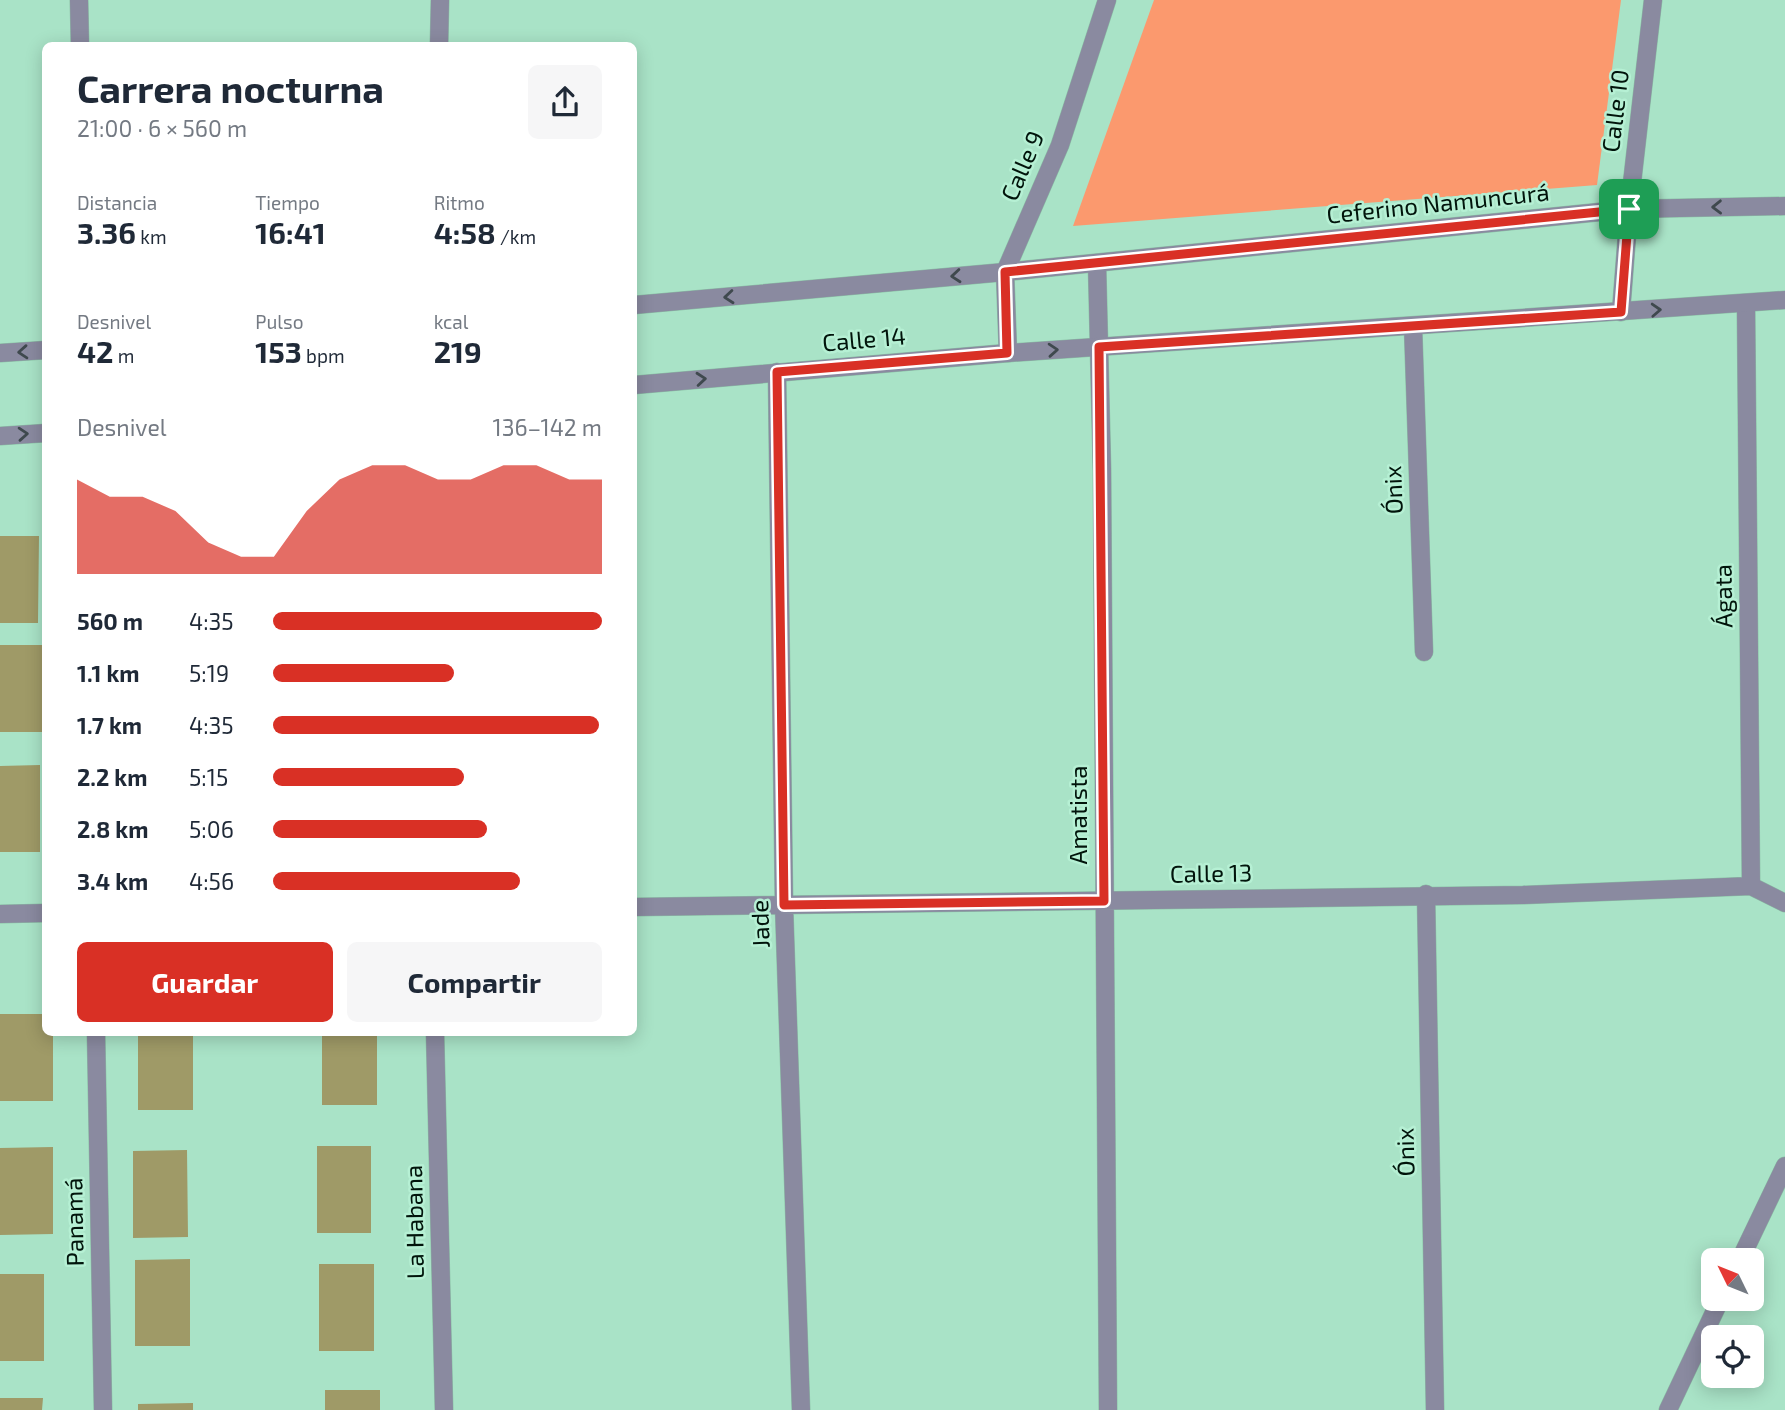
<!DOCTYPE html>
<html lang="es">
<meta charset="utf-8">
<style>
body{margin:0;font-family:"Exo 2",sans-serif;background:#f6f6f7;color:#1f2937;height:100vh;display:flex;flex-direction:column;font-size:26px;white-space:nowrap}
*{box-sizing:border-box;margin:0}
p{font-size:23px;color:#747a83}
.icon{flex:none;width:38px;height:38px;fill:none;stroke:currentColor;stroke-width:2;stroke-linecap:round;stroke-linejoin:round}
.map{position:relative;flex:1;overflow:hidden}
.side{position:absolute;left:42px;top:42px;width:595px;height:994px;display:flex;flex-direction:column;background:#fff;border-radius:10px;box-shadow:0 4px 18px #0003}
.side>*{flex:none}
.needle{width:46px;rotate:313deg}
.tools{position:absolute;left:1701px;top:1248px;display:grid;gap:14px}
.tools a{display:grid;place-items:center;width:63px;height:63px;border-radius:10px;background:#fff;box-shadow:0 4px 18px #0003;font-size:35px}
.pin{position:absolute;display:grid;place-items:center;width:60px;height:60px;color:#fff;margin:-30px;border-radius:14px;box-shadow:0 4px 10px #0006}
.round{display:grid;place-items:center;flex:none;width:74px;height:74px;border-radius:10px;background:#f6f6f7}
.overview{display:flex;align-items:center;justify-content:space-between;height:119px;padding:0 35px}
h1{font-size:38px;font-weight:700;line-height:52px}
.metrics{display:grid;grid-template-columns:repeat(3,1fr);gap:10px;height:119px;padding:7px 35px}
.metrics div{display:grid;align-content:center}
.metrics b{font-size:30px;font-weight:700}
.metrics small{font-size:19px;font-weight:400}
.metrics p{font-size:19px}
.chart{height:196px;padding:14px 35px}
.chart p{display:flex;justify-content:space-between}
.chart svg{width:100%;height:126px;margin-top:7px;fill:#d93025;opacity:.7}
.action{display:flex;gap:14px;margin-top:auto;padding:14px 35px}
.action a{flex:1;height:80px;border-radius:10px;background:#d93025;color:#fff;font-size:28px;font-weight:700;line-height:80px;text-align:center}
.action a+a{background:#f6f6f7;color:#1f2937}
ul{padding:0 35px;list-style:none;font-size:23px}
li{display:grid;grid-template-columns:112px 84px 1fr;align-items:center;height:52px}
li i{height:18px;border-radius:9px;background:#d93025}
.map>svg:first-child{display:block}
</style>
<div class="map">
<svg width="1785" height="1410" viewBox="0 0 1785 1410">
<rect width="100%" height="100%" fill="#a9e3c7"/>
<path fill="#fb996e" d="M1154 0H1621L1597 185 1073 226Z"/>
<path fill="#9f9a67" d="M0 536H39L38 623H0Z
M0 645H42V732H0Z
M40 765V852H0V766Z
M0 1014H46V1032H53V1101H0Z
M138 1032H193V1110H138Z
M322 1032H377V1105H322Z
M317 1146H371V1233H317Z
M53 1147V1234L0 1235V1148Z
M187 1150 188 1237 133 1238V1151Z
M190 1259V1346H135V1260Z
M319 1264H374V1351H319Z
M0 1274H44V1361H0Z
M325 1390H380V1410H325Z
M0 1398H43L42 1410H0Z
M193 1403V1410H138V1404Z"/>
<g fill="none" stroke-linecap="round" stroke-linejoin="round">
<g stroke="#8bbea5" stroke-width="19">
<path id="minor" d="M79 0 80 46
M1097 263 1102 471 1108 1410
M1746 305 1751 886
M1621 312 1629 209 1653 0
M1413 326 1424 652
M1008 353 1005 272 1060 145 1107 0
M777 372 784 905 801 1410
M1426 894 1435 1410
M634 907 1523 895 1751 886 1785 903
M0 914 46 913
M96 1032 103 1410
M1740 1260 1785 1166
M1668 1410 1721 1298"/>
</g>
<g stroke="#8bbea5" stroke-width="19">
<path id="tertiary" d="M439 46 440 0
M634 305 1005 272 1629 209 1785 206
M0 353 46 350
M634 385 1008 353 1785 300
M0 436 46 433
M435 1032 444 1410"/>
</g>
<use href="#minor" stroke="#8a8aa0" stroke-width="18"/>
<use href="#tertiary" stroke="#8a8aa0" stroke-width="18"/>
</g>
<defs><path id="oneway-chevron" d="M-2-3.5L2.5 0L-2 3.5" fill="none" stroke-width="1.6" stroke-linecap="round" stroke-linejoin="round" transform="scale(1.75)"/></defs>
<g stroke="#3f494e">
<use href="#oneway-chevron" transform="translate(1717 207) rotate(179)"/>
<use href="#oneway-chevron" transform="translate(956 276) rotate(175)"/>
<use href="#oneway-chevron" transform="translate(729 297) rotate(175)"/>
<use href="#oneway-chevron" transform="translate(1656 310) rotate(-3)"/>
<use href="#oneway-chevron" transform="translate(1053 350) rotate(-4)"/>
<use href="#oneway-chevron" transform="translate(23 352) rotate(176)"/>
<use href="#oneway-chevron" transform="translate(701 379) rotate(-5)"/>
<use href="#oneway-chevron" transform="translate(23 434) rotate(-4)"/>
</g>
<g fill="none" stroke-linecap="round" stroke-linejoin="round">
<g stroke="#fff" stroke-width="14">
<path id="route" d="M1629 209 1621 312 1099 347 1104 901 784 905 777 372 1007 353 1005 272Z"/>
</g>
<use href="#route" stroke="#d93025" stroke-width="9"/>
</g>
<g text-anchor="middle" stroke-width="5" stroke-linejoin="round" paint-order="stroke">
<g font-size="24" fill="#01140b" stroke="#b6f0d4">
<text transform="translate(1616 111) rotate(-83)" y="8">Calle 10</text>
<text transform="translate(1023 166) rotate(-67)" y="8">Calle 9</text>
<text transform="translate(1438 204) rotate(-6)" y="8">Ceferino Namuncurá</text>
<text transform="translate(864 340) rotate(-5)" y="8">Calle 14</text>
<text transform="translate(1394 490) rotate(-92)" y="8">Ónix</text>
<text transform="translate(1724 596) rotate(-91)" y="8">Ágata</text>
<text transform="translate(1079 815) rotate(-90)" y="8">Amatista</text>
<text transform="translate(1211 874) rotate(-1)" y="8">Calle 13</text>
<text transform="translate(761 924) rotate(-92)" y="8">Jade</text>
<text transform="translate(1406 1152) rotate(-91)" y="8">Ónix</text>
<text transform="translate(75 1222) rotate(-91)" y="8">Panamá</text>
<text transform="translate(415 1222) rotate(-91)" y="8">La Habana</text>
</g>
</g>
</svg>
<div class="tools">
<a><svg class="needle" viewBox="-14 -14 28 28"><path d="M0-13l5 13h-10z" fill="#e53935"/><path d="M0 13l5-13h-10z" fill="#747a83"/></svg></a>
<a><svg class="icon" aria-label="locate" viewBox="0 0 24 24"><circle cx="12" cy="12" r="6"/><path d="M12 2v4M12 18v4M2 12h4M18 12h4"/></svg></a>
</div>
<div class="pin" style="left:1629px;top:209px;background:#1e9e55"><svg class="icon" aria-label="arrive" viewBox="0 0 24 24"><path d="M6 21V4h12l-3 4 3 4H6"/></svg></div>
<section class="side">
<div class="overview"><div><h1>Carrera nocturna</h1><p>21:00 · 6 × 560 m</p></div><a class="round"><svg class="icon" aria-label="share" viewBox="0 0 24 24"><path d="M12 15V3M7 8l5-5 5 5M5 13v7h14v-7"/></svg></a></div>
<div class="metrics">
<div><p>Distancia</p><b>3.36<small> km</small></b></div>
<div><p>Tiempo</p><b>16:41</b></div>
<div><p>Ritmo</p><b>4:58<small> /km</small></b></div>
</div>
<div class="metrics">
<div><p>Desnivel</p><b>42<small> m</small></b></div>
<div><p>Pulso</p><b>153<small> bpm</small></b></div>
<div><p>kcal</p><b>219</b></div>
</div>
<div class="chart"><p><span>Desnivel</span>136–142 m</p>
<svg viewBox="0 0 160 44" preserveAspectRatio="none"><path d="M0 44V11L10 17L20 17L30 22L40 33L50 38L60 38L70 22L80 11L90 6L100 6L110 11L120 11L130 6L140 6L150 11L160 11V44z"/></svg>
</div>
<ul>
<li><b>560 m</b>4:35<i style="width:100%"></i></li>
<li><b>1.1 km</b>5:19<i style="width:55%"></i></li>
<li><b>1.7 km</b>4:35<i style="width:99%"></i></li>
<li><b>2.2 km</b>5:15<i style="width:58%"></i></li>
<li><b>2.8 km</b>5:06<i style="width:65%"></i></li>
<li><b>3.4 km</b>4:56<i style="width:75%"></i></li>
</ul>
<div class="action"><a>Guardar</a><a>Compartir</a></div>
</section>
</div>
